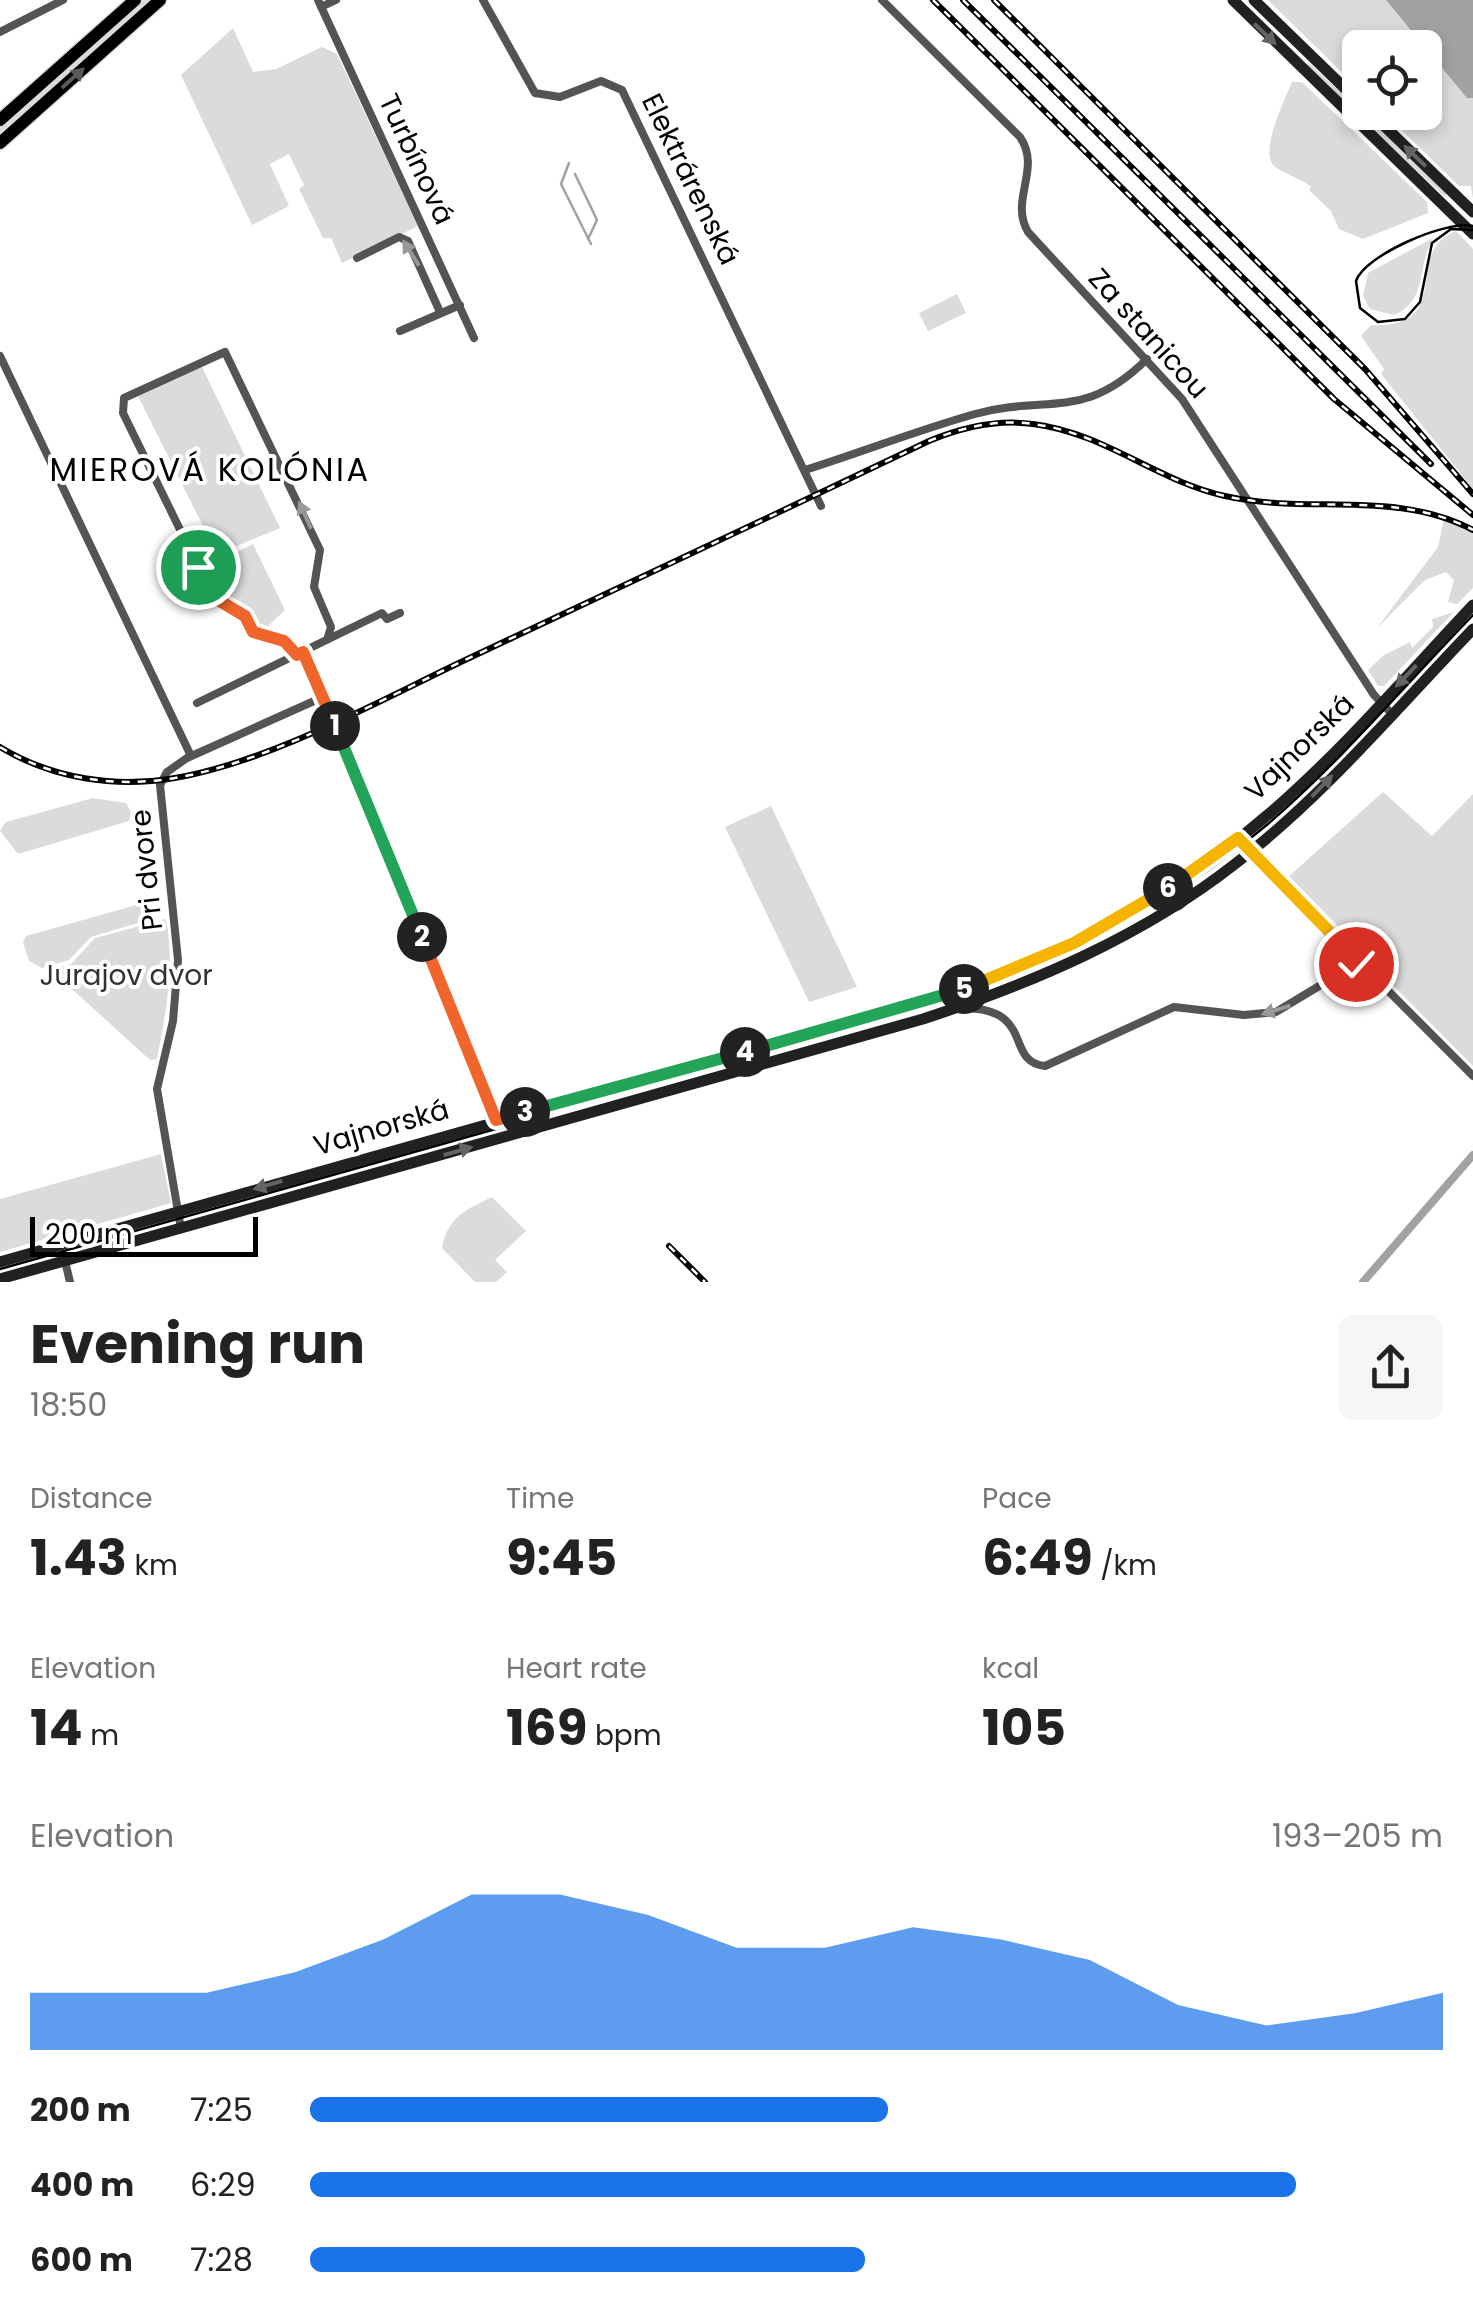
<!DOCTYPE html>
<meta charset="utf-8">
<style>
body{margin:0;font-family:Poppins,sans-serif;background:#f6f6f6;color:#222;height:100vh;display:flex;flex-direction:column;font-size:38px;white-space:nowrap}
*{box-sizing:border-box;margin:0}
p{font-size:32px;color:#767676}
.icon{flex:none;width:55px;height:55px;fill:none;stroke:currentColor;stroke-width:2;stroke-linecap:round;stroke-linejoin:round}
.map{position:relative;height:1282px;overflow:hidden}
.details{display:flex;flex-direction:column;background:#fff;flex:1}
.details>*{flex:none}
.buttons{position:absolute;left:1342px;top:30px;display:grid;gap:20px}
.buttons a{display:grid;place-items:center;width:100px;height:100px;border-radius:15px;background:#fff;box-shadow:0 5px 15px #0003;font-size:50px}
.scale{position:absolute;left:30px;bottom:25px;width:228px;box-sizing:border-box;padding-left:10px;border:5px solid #000;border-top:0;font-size:28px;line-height:35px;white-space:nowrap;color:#000;-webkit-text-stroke:8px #fff;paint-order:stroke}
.pin{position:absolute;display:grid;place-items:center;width:85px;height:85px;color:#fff;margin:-42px;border:5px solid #fff;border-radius:50%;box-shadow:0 2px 10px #0007}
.km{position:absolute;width:50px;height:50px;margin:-25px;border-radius:50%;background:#222;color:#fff;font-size:28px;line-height:50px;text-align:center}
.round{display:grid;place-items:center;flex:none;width:105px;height:105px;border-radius:15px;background:#f6f6f6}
.summary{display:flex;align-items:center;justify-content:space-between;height:170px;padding:0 30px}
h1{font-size:55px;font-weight:700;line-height:75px}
.metrics{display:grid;grid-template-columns:repeat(3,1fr);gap:15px;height:170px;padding:10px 30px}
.metrics div{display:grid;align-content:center}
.metrics b{font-size:50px;font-weight:700}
.metrics small{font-size:28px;font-weight:400}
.metrics p{font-size:28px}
.chart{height:280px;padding:20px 30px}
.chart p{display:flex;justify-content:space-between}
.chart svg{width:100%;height:180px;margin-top:10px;fill:#1a73e8;opacity:.7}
ul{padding:0 30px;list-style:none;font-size:32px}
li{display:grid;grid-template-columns:160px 120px 1fr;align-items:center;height:75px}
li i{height:25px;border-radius:12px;background:#1a73e8}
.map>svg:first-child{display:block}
</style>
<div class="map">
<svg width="1473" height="1282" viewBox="0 0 1473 1282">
<rect width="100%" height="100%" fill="#fff"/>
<path fill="#dbdbdb" d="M143 0H154L0 137V124Z
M1268 0H1473V199L1471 186H1459L1384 113 1425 112V48H1360V90Z
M233 28 253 72 276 69 322 47 337 54 418 226 342 263 331 238H323L299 189 304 185 289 154 270 164 289 206 252 225 181 75Z
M1309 63 1446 191V198L1306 67Z
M1292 82H1302L1427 202 1428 213 1363 239 1339 229 1331 211 1309 190 1311 187C1303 179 1282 173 1274 166 1259 152 1285 99 1292 82Z
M1456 231 1473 249V489L1381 374 1384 369 1361 336 1371 325C1457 329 1401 251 1456 231Z
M1433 238C1417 265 1428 301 1394 315L1370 309 1363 296 1368 273Z
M957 294 966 313 928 331 919 313Z
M200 363 280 528 217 554 136 392Z
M1444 519 1473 533V588L1457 604 1448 602 1454 580 1446 572 1425 580 1377 628 1438 547Z
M253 544 285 610 266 628 258 627 244 608 216 596 202 570Z
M1454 612 1384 686H1378L1368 670 1384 655 1410 642 1412 648 1433 627 1432 619Z
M1383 792 1432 836 1473 794V1066L1287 878Z
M93 798 126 803 131 812 129 821 18 854 0 831 6 822Z
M771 806 857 987 809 1002 725 827Z
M140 904 150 909 148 920 91 937 69 960 42 968 29 961 23 942 26 936Z
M166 919C175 967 166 1012 157 1059L150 1060 51 970 71 964 95 938Z
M161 1154 171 1203 0 1252V1199Z
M492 1197 526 1231 495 1260 507 1272 496 1282H475L442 1248C448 1217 465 1210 492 1197Z"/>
<path fill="#a2a2a2" d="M1386 0H1473V98H1467Z"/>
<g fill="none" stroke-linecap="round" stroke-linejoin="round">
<path stroke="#a2a2a2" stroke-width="2.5" d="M569 163 561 184 591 244
M575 174 597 220 588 239"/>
<path stroke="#a2a2a2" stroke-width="8" d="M1363 1282 1473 1155"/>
<g stroke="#dbdbdb" stroke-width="15">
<path id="primary" d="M0 120 135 0
M0 143 160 0"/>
</g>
<path stroke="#545454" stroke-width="8" d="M318 0 474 338
M483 0 535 93 560 97 601 81 622 90 821 506
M882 0 1020 137C1042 169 1009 200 1028 232L1182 399 1374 695 1392 714
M321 7 336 0
M0 32 63 0
M357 258 399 237 408 241 440 312
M400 331 460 305
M0 356 191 756
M805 470C862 452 918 430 975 414 1049 394 1083 422 1147 359
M303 652 496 1120
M297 655 284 641 253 632 245 615 213 597 123 413 124 398 225 352 320 550 314 587 331 627 327 640
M197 703 382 613 387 619 400 613
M1250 852 1473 1076
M963 1008C1036 1008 1004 1062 1045 1066L1174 1007 1244 1015 1276 1012 1359 962
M181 1229 157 1089 173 1021 178 960 160 785 167 772 187 758 323 697
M65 1261 70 1282"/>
<path stroke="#212121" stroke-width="11" d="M1233 0 1473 234
M1254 0 1360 103
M1370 112 1473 212
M0 1262 937 998C1058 958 1173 897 1270 813 1343 750 1407 675 1473 605
M0 1279 923 1019C1033 983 1143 936 1235 864 1323 797 1396 709 1473 629"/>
<use href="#primary" stroke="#000" stroke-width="12"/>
<path stroke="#000" stroke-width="2.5" d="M1473 226C1446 220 1365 255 1356 281L1360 308 1378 322 1405 319 1420 302 1432 243 1451 229 1473 230
M0 1269 942 1003C1061 962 1173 905 1269 823 1342 760 1406 684 1473 615"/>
<g stroke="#000" stroke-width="6">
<path id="rail" d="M933 0 1334 399 1473 515
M963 0 1431 464
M994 0 1365 369 1473 494
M0 747C53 779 115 788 175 778 269 762 377 702 463 661 618 588 774 515 929 441 963 427 997 419 1033 424 1105 433 1157 481 1225 496 1308 515 1396 489 1473 530
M669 1246 705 1282"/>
</g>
<use href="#rail" stroke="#fff" stroke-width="2.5" stroke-dasharray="8" stroke-linecap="butt"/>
</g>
<defs><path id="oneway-solid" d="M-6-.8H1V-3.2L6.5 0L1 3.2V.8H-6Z" transform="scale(2.5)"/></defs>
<g fill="#646464">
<use href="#oneway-solid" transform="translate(1265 34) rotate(44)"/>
<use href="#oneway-solid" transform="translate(1415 156) rotate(-136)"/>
<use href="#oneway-solid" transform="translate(1406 676) rotate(134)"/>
<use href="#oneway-solid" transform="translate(1322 786) rotate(-46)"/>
<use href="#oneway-solid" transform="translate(458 1151) rotate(-16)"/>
<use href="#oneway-solid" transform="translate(268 1185) rotate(164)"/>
</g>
<use fill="#595959" href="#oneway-solid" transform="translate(73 78) rotate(-42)"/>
<g fill="#989898">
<use href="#oneway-solid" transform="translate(411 253) rotate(-122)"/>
<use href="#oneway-solid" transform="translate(305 515) rotate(-114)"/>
<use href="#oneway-solid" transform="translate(1276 1010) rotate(163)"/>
</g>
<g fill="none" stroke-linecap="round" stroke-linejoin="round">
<g stroke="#fff" stroke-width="20">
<path id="split-1" d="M198 567 213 597 245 616 253 632 284 641 297 655 303 652 335 726"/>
</g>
<g stroke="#fff" stroke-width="20">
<path id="split-2" d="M335 726 422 937"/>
</g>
<g stroke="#fff" stroke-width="20">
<path id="split-3" d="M422 937 496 1120 525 1112"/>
</g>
<g stroke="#fff" stroke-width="20">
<path id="split-4" d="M525 1112 745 1052"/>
</g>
<g stroke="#fff" stroke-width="20">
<path id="split-5" d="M745 1052 964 989"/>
</g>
<g stroke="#fff" stroke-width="20">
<path id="split-6" d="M964 989 1074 943 1168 888"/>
</g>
<g stroke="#fff" stroke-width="20">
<path id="split-7" d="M1168 888 1238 838 1359 962 1356 964"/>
</g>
<use href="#split-1" stroke="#f0652b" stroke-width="12"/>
<use href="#split-2" stroke="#22a559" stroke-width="12"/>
<use href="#split-3" stroke="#f0652b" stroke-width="12"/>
<use href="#split-4" stroke="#22a559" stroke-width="12"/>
<use href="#split-5" stroke="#22a559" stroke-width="12"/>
<use href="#split-6" stroke="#f5b400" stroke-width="12"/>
<use href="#split-7" stroke="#f5b400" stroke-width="12"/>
</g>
<g text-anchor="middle" stroke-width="8" stroke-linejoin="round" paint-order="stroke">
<g font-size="28" fill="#000" stroke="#fff">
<text transform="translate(417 159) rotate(65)" y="10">Turbínová</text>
<text transform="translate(691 179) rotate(64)" y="10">Elektrárenská</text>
<text transform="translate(1149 333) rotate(48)" y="10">Za stanicou</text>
<text transform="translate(1299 747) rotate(-44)" y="10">Vajnorská</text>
<text transform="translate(146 870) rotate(-96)" y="10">Pri dvore</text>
<text transform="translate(381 1127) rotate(-16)" y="10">Vajnorská</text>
</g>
<g font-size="28" fill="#323232" stroke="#fff">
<text x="126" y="985">Jurajov dvor</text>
</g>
<g font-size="32" letter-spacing="2.5" fill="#000" stroke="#fff">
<text x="210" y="481">MIEROVÁ KOLÓNIA</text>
</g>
</g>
</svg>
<div class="buttons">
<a><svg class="icon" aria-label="locate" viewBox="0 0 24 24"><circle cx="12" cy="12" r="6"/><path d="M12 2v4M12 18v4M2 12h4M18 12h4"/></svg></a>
</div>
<div class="scale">200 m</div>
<div class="pin" style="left:198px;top:567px;background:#1e9e55"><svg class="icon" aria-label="arrive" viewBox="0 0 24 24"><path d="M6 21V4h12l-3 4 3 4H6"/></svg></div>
<div class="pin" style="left:1356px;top:964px;background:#d93025"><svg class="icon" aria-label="check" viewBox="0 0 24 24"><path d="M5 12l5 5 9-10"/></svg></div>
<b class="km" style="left:335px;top:726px">1</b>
<b class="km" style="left:422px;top:937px">2</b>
<b class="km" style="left:525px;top:1112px">3</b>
<b class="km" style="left:745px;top:1052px">4</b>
<b class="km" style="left:964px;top:989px">5</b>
<b class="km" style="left:1168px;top:888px">6</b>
</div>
<section class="details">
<div class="summary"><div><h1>Evening run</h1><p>18:50</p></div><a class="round"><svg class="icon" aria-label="share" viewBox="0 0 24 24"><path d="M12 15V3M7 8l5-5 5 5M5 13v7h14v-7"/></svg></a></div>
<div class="metrics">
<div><p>Distance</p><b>1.43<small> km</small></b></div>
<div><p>Time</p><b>9:45</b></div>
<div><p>Pace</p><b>6:49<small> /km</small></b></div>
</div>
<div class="metrics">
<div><p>Elevation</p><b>14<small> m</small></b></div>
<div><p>Heart rate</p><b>169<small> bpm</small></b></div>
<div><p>kcal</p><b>105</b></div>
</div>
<div class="chart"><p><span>Elevation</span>193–205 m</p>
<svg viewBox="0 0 160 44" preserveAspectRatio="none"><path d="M0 44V30L10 30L20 30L30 25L40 17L50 6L60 6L70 11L80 19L90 19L100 14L110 17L120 22L130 33L140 38L150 35L160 30V44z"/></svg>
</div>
<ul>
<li><b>200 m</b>7:25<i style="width:51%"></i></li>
<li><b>400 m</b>6:29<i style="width:87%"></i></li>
<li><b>600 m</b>7:28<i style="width:49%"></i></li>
</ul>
</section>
